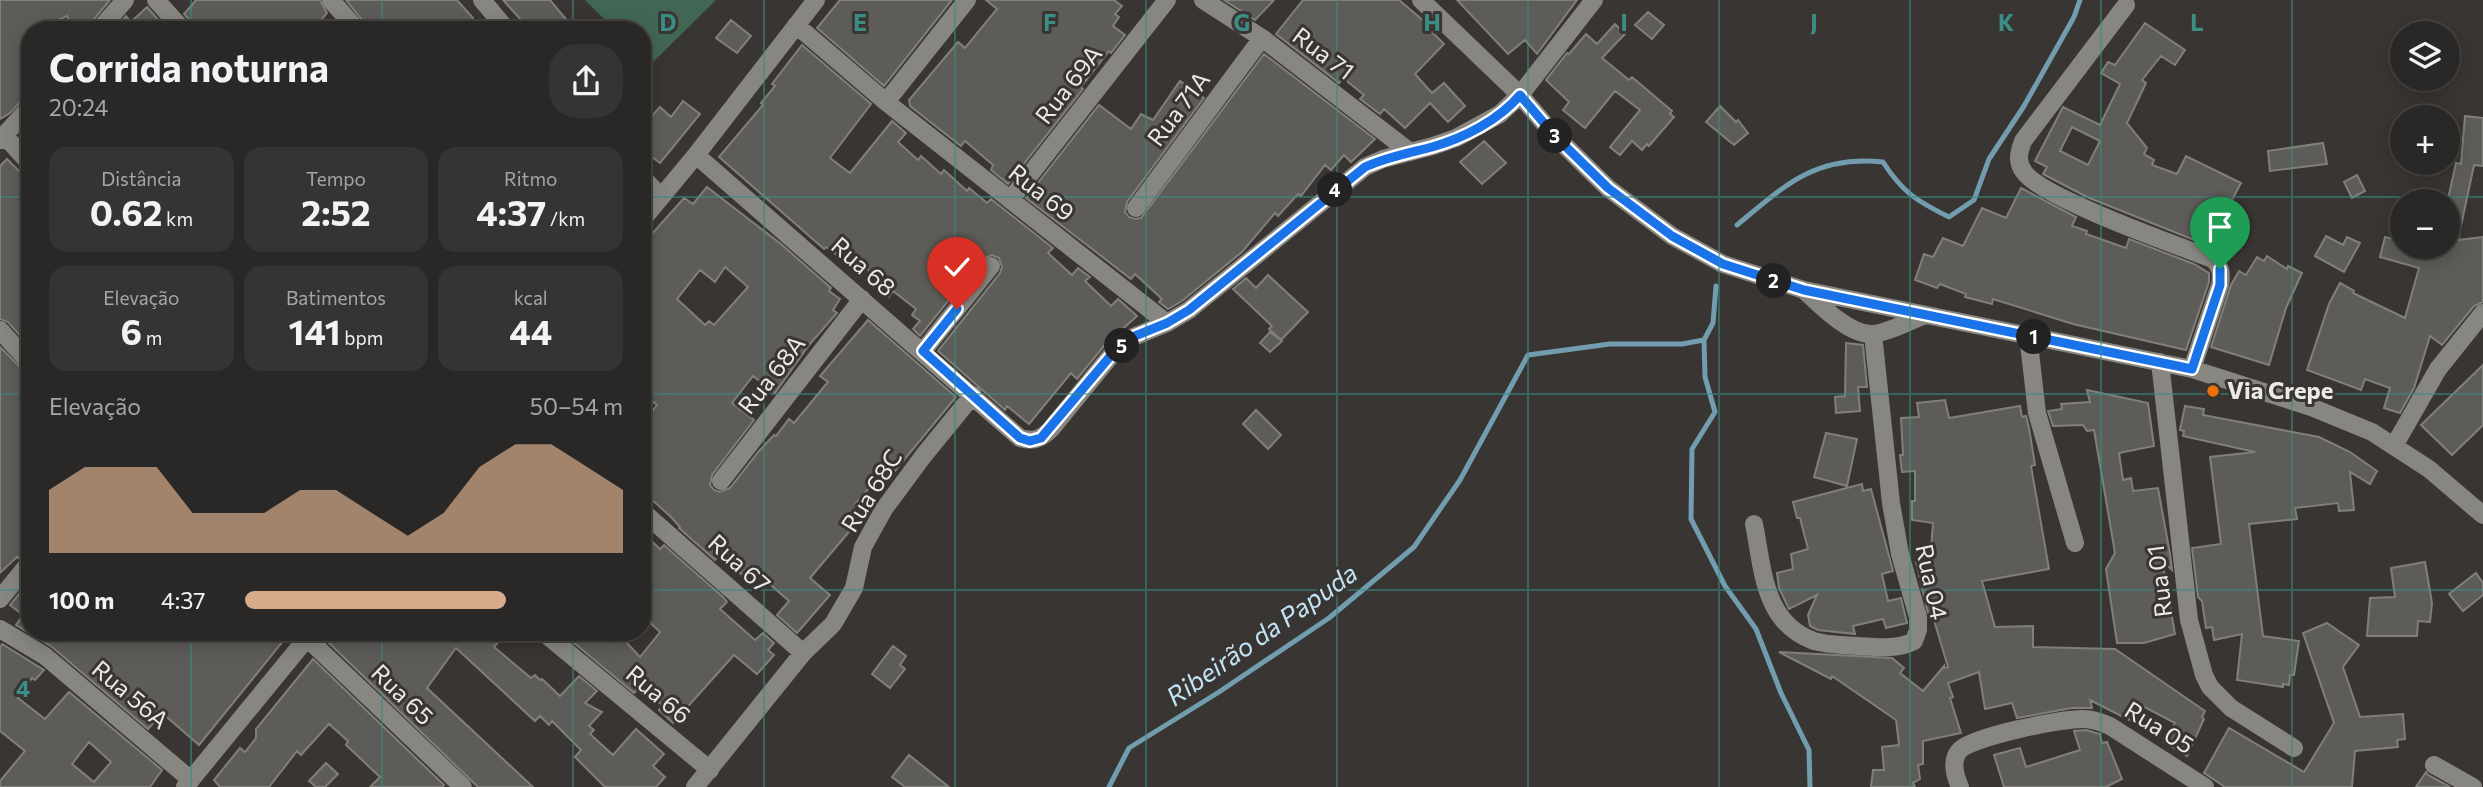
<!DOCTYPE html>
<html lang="pt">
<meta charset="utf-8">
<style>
body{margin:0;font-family:Commissioner,sans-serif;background:#363432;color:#f1f3f6;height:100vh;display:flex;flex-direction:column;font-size:26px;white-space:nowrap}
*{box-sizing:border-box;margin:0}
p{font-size:23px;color:#a5a6a7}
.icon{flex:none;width:38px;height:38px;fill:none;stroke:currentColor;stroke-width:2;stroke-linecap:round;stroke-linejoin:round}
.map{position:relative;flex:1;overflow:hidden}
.drawer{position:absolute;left:21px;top:21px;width:630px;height:620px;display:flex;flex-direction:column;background:#2a2826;border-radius:28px;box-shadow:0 4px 18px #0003,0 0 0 2px #464443}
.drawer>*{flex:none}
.controls{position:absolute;left:2390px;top:21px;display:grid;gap:14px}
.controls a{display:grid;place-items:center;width:70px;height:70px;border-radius:50%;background:#2a2826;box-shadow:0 4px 18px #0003,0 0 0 2px #464443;font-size:35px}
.pin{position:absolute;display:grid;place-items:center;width:60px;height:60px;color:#fff;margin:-72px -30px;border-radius:50% 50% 50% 0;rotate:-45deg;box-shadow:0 0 7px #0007}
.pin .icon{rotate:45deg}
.km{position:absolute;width:35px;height:35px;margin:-18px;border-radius:50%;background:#222;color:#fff;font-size:19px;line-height:35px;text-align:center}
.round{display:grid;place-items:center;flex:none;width:74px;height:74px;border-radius:28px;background:#363432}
.overview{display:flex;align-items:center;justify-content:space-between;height:119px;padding:0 28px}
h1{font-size:38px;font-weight:700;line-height:52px}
.metrics{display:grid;grid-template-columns:repeat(3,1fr);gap:10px;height:119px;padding:7px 28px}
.metrics div{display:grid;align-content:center;border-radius:18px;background:#363432;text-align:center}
.metrics b{font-size:35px;font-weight:700}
.metrics small{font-size:19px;font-weight:400}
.metrics p{font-size:19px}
.chart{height:196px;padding:14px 28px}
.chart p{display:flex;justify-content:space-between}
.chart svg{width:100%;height:126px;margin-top:7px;fill:#d6ab8b;opacity:.7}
ul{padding:0 28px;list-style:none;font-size:23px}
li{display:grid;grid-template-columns:112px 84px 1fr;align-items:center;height:52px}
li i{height:18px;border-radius:9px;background:#d6ab8b}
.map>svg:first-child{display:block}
</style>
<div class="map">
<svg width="2483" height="787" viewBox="0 0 2483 787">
<rect width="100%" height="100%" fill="#383532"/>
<path fill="#416754" d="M585 0H716L650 65 642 57V30H615Z"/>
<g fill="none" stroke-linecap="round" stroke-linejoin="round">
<path stroke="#729daf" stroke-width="5" d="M1737 225C1785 185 1816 155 1883 162 1903 193 1917 201 1949 217L1974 200 1989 159 2024 106 2074 17 2080 0
M1716 286 1713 323 1704 340 1705 377 1715 412 1692 449 1691 519 1725 586 1756 629 1781 693 1809 750 1810 787
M1109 787 1129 748 1219 692 1329 618 1414 547 1460 480 1528 355 1610 344H1682L1704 340"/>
</g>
<path fill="#5e5c58" stroke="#817f7a" stroke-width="2" fill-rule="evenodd" d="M0 0H110L85 30H74L67 16 35 30H30V79L21 83 27 95 10 113 0 119Z
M196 0H320L327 13 322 19 333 30H194L192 23 184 14Z
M346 0H457L473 18 472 30H370Z
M503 0H550L575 30H530Z
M840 0H952L884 86 817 28Z
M986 0H1114L1122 6 1115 14 1119 17 1113 26 1125 35 1111 53 1109 51 1081 87 1083 89 1008 184 991 170 993 165 965 141 961 146 910 106 909 100 958 42 965 48 997 9Z
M1224 0H1274L1255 20Z
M1303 0H1399L1431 27 1429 29 1444 44 1415 74 1432 93 1444 83 1465 106 1448 122 1430 103 1405 128 1384 109 1380 114 1360 99 1364 95 1343 78 1339 83 1276 34Z
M1457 0H1577L1537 54 1525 40 1508 54Z
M147 7 167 30 115 28 126 16 131 22Z
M1648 12 1664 25 1652 39 1635 25Z
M731 20 751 36 737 53 716 38Z
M2145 23 2185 50 2175 65 2161 56 2142 80 2146 83 2127 123 2147 148 2144 154 2154 160 2152 165 2177 174 2186 156 2241 183 2231 202 2227 199 2204 244 2087 197 2043 174 2047 167 2035 161 2063 107 2100 125 2120 84 2101 73 2108 62 2115 65ZM2072 127 2100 141 2088 165 2060 151Z
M1615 24 1625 34 1602 58 1629 80 1632 77 1672 111 1670 114 1674 117 1649 146 1647 144 1642 150 1632 141 1620 155 1610 147 1640 110 1615 91 1585 128 1563 110 1569 102 1546 80 1567 53 1569 54 1586 34 1597 44Z
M802 45 871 104 830 158 850 173 892 121 906 133 898 142 918 160 921 156 941 174 944 170 967 191 969 188 987 203 991 199 1053 248 1048 253 1072 275 1078 268 1090 277 1085 281 1111 306 1118 299 1137 316 1104 346 1077 379 1071 373 1029 424 1007 406 1005 410 938 351 1000 273 1002 267 999 258 992 255 982 259 920 336 913 329 920 321 912 315 916 309 893 291 889 297 880 290V279L863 266 858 273 836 252 835 254 826 247 824 249 719 157 763 105 761 103 775 86 772 84Z
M1264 54 1375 139 1351 162 1344 155 1331 170 1325 165 1301 196 1298 194 1278 216 1275 213 1242 252 1182 301 1168 309 1159 302 1162 299 1135 274 1131 279 1026 198 1099 105 1131 129 1141 114 1153 120 1180 81 1204 98 1127 202 1125 212 1129 217 1135 219 1141 218Z
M683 101 700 114 660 163 642 149V106L652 116 660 107 671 117Z
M1720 106 1736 122 1738 120 1748 133 1734 145 1706 122Z
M2465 116 2483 118V166L2474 165 2458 240 2483 237V302L2474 306 2442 345 2430 336 2414 388 2400 413 2384 408 2390 388 2365 379 2361 390 2307 370 2329 304 2340 283 2354 291 2353 293 2405 318 2419 268 2380 257 2385 237 2403 241V247H2448V199L2456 163 2461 164Z
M1484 141 1506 163 1482 184 1460 162Z
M2323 143 2327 164 2270 171 2268 151Z
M7 159 25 177 21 184 30 193V334L24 340 8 322 0 319V166Z
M2357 175 2365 191 2352 198 2344 182Z
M707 187 781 244 831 288 829 291 840 299 833 310 837 313 809 345 775 393 753 376 732 403 754 420 712 475 710 485 714 490 720 492 730 488 759 451 774 435 776 436 789 419 794 423 828 382 820 376 868 320 956 397 885 483 877 479 856 503 859 505 846 521 853 527 810 578 830 595 797 633 777 615 789 601 749 566 741 574 719 554 715 560 679 528 680 527 670 516 642 491V424L657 405 642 393V245L684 198 693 204ZM725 267 748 287 714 325 709 321 705 325 677 299 700 270 715 282Z
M2021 188 2076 217 2072 226 2087 231 2086 234 2126 248 2129 239 2194 264 2209 273V282L2186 350 2073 324 1993 299 1992 304 1965 297 1966 294 1940 284 1937 288 1915 280 1924 254 1933 257 1943 238 1963 246 1982 208 2006 218Z
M2326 236 2343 245 2347 237 2360 243 2344 272 2315 256Z
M2267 256 2287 269 2288 266 2302 273 2286 308 2269 365 2211 347 2231 285 2239 271 2246 275 2257 257 2264 261Z
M1268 275 1308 312 1281 340 1269 329 1272 326 1233 289 1246 278 1256 288Z
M1270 332 1282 341 1270 352 1260 343Z
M1846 343 1863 345 1867 387H1858L1860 411 1836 413 1835 397 1845 396Z
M0 347 30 377V544L18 558 17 557 0 573Z
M2483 365V425L2452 455 2421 425Z
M2087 390 2148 403 2154 446 2119 453 2123 480 2131 478 2133 491 2158 488 2170 554 2172 570 2162 561 2175 634 2144 643H2117L2106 569 2115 553 2094 430 2087 431 2083 425 2053 426 2048 411 2062 409 2061 404 2090 402Z
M1945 400 1949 418 2020 406 2022 417 2026 416 2029 428 2035 465 2031 466 2049 569 1982 581 1995 627 2033 626V647L2115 649 2205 711 2202 717 2204 719 2187 756 2164 742 2175 723 2137 703 2129 720 2090 700 2092 708H2072L2017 718 2012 703 1985 709 1979 672 1948 683 1953 697 1950 698 1961 733 1923 741V764L1918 765 1920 779 1913 783 1915 787H1871L1873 770H1884L1882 747 1899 745 1896 720 1832 676 1831 679 1779 652 1892 658 1904 668 1900 673 1923 691 1944 666V668L1948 667 1933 617 1929 618 1916 562H1930L1933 523 1912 520V501H1915V471L1902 472 1900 455H1903L1901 418 1919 417 1917 403Z
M2185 406 2204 409 2203 415 2319 437 2350 452 2377 471 2370 484 2350 472 2354 510 2339 511 2338 503 2295 508 2297 519 2249 524 2263 636 2299 641 2294 675H2290L2289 685 2283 684V687L2237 680 2242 634 2214 640 2212 627 2206 628 2202 601 2198 597 2192 548 2221 544 2210 457 2255 452 2183 436 2184 431 2180 430Z
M1256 410 1281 435 1268 449 1243 424Z
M1826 433 1857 439 1847 486 1814 477Z
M1862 484 1863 491 1871 489 1893 571 1882 574 1888 601 1901 598 1907 623 1886 628 1883 619 1853 626 1855 634 1818 630 1810 626 1808 615 1817 595 1789 609 1779 588 1777 573 1793 569 1791 554 1808 549 1800 518H1797L1793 502Z
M642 532 660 549 664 545 723 597 727 602 720 609 755 640 763 633 774 643 768 650 774 655 757 674 734 655 673 723 659 710 663 706 640 686 634 693 561 632H617L640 657 660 632 642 615Z
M2425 562 2432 603 2430 622 2418 621 2417 636H2367L2370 598 2395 597 2391 568Z
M2476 573 2483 583V595L2463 611 2449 594Z
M19 594 30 600V632H274L284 640 199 745 162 713 148 729 52 647 16 625 23 615 10 605Z
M2327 623 2359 645 2343 667 2360 717 2403 714 2405 739 2397 740 2398 747 2355 751 2352 787H2225L2204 773 2229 728 2304 772 2334 723 2303 633Z
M335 632H507L494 647 531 678 535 675 540 680 542 679 560 696 579 676 597 691 585 703 602 712 589 726 594 730 590 734 613 755 636 729 664 754 653 766 665 777 656 787H605L575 757 581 750 552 721 549 725 540 716 535 721 456 648 427 688 533 787H478L328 642Z
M2 644 44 670 35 680 32 678 18 698 45 719 69 692 162 770 150 787H0V781L25 751 0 731V647ZM89 742 111 762 94 782 72 764Z
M893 646 906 656 900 665 905 669 890 688 872 674Z
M313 659 444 785 442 787H370L380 777 346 745 348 741 329 724 301 755 297 751 269 787H220L214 780 240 748 245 752 256 738V729Z
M2086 730 2100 734 2102 743 2107 742 2122 779 2106 787H2004L1994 755 2020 748 2026 767 2080 750 2074 731Z
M909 755 949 787H905L892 777Z
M326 763 338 774 325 787H316L309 781Z
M2426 772 2428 775 2450 787H2416Z"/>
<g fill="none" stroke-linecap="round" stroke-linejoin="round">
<path stroke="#888681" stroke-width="18" d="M156 0 183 30
M331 0 357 30
M482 0 507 30
M1203 0 1262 38 1410 152
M1421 0 1520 95 1555 136 1608 188 1672 236 1723 264 1804 290 2192 369 2311 407 2372 432 2429 469 2483 515
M2126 5 2023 141C2019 152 2016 162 2024 172 2042 198 2176 245 2213 259 2221 267 2222 274 2220 285L2192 369
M796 25 886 102 1167 323
M99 30 125 0
M886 102 967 0
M4 135 30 164
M0 140 30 107
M696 155 1020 438C1034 442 1041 439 1051 429L1113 353 1131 338 1167 323 1189 310 1365 167 1383 159 1433 146 1456 138 1500 114 1520 95 1594 0
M642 177 661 197
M1010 200 1167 0
M1136 208 1262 38
M642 220 696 155 816 0
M1804 290C1819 304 1850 336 1873 334 1891 332 1909 321 1925 315
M0 330 30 363
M2028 335 2037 413 2075 543
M923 351 991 266
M2160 362 2189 620 2204 675 2210 687 2231 708 2294 748
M2394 446 2438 369 2483 313
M721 481 862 299
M642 511 803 653
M1754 524C1763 568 1763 623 1814 641 1827 645 1843 645 1857 646 1876 647 1897 650 1914 641L1918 630V617L1900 554 1891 503 1873 334
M0 599 30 562
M0 629 45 656 191 780
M543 632 710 770
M307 638 463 787
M2434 765 2473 787
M185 787 312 632
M695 787 803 653 833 624 854 588 863 547 884 509 924 455 973 395
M1960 787C1955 776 1951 761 1959 751 1970 737 2063 718 2084 719 2093 719 2101 722 2110 726L2205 787"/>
</g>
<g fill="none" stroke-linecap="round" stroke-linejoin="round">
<g stroke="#fff" stroke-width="14">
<path id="route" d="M957 309 923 351 1020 438 1030 441 1041 438 1113 353 1130 338 1167 323 1189 310 1365 167C1387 157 1409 153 1432 147 1464 138 1499 120 1520 95L1555 136 1608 188 1672 236 1723 264 1804 290 2192 369 2220 285V269"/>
</g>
<use href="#route" stroke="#1a73e8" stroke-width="9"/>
</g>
<path fill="none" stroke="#3b8d86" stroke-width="2" stroke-opacity="0.55" d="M191 0V30M382 0V30M573 0V30M764 0V787M955 0V787M1146 0V787M1337 0V787M1528 0V787M1719 0V787M1910 0V787M2101 0V787M2292 0V787M0 197H30M642 197H2483M0 394H30M642 394H2483M0 590H30M642 590H2483M191 632V787M382 632V787M573 632V787"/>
<circle fill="#e8710a" stroke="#383532" stroke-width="2.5" cx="2213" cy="391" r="7"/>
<g text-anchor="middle" stroke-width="6" stroke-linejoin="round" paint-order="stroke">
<g font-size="24" fill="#eceae8" stroke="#383532">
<text transform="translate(1323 54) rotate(37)" y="8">Rua 71</text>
<text transform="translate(1069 85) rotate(-52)" y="8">Rua 69A</text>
<text transform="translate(1179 109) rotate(-53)" y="8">Rua 71A</text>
<text transform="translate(1041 193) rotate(38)" y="8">Rua 69</text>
<text transform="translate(863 267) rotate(41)" y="8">Rua 68</text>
<text transform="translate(772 375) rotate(-52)" y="8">Rua 68A</text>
<text transform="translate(872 491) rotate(-58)" y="8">Rua 68C</text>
<text transform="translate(739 564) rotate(42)" y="8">Rua 67</text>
<text transform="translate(2160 581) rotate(-97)" y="8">Rua 01</text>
<text transform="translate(1931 582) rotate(78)" y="8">Rua 04</text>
<text transform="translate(130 695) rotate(40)" y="8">Rua 56A</text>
<text transform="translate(402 695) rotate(44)" y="8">Rua 65</text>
<text transform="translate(658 695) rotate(40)" y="8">Rua 66</text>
<text transform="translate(2159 728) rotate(32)" y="8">Rua 05</text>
</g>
<g font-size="24" font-weight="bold" fill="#eceae8" stroke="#383532" text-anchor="start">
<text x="2227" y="399">Via Crepe</text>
</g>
<g font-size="26" font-style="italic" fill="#c2e4f5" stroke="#383532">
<text transform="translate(1262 635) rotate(-35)" y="9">Ribeirão da Papuda</text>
</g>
</g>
<g font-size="23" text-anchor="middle" font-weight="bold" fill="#3b8d86" stroke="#383532" stroke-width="6" stroke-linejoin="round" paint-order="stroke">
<text x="668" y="31">D</text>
<text x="860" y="31">E</text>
<text x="1050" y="31">F</text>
<text x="1242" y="31">G</text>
<text x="1432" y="31">H</text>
<text x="1624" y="31">I</text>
<text x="1814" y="31">J</text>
<text x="2006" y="31">K</text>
<text x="2197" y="31">L</text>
<text x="23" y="697">4</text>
</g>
</svg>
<div class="controls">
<a><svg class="icon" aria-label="layers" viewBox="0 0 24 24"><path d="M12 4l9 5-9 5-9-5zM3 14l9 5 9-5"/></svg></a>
<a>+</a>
<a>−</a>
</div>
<div class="pin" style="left:2220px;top:269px;background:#1e9e55"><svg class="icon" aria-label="arrive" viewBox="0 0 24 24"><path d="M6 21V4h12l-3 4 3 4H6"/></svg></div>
<div class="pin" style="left:957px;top:309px;background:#d93025"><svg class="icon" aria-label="check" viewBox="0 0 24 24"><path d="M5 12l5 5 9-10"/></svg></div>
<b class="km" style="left:2034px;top:337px">1</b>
<b class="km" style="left:1774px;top:281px">2</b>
<b class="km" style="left:1555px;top:136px">3</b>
<b class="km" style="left:1335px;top:190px">4</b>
<b class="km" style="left:1122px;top:346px">5</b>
<section class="drawer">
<div class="overview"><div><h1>Corrida noturna</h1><p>20:24</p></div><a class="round"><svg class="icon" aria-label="share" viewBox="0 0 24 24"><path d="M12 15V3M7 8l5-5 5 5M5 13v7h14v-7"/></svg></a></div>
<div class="metrics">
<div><p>Distância</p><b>0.62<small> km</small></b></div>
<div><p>Tempo</p><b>2:52</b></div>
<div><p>Ritmo</p><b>4:37<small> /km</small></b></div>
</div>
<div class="metrics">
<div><p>Elevação</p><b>6<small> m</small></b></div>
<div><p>Batimentos</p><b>141<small> bpm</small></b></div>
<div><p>kcal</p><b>44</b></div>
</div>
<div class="chart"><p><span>Elevação</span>50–54 m</p>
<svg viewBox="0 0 160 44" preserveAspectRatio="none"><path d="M0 44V22L10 14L20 14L30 14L40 30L50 30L60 30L70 22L80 22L90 30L100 38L110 30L120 14L130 6L140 6L150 14L160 22V44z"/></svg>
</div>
<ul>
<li><b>100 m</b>4:37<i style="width:69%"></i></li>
</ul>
</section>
</div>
